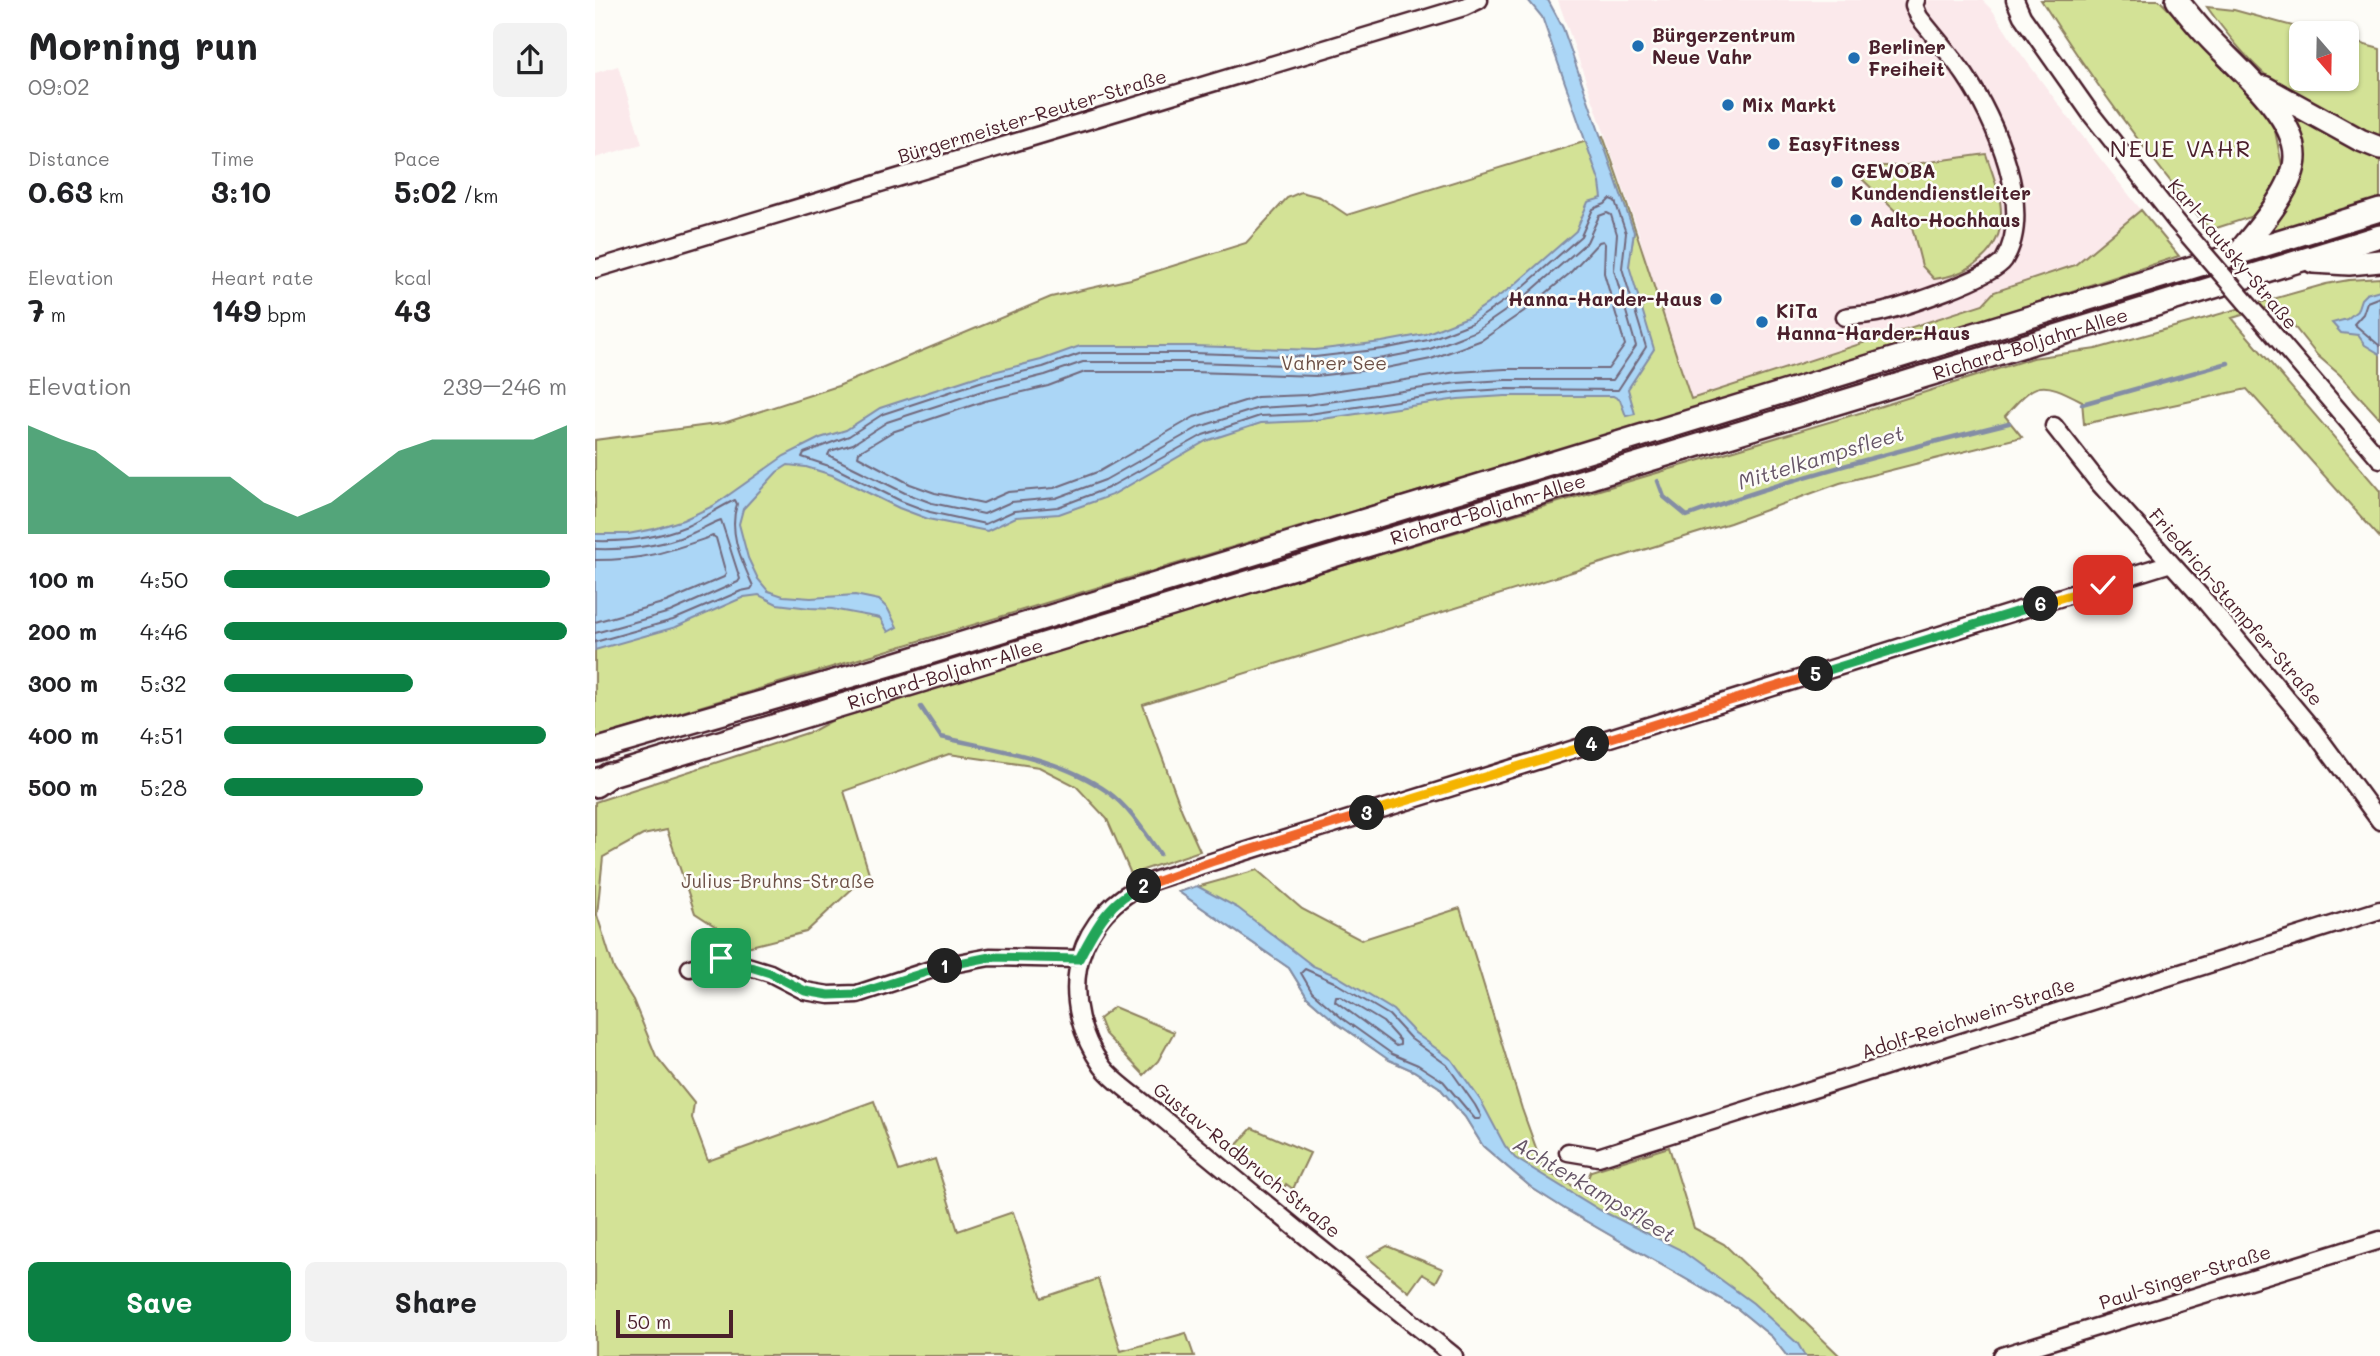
<!DOCTYPE html>
<meta charset="utf-8">
<style>
body{margin:0;font-family:Mali,sans-serif;background:#f2f2f2;color:#202124;height:100vh;display:flex;flex-direction:column;font-size:26px;white-space:nowrap}
*{box-sizing:border-box;margin:0}
p{font-size:23px;color:#757577}
.icon{flex:none;width:38px;height:38px;fill:none;stroke:currentColor;stroke-width:2;stroke-linecap:round;stroke-linejoin:round}
.map{position:relative;flex:1;overflow:hidden}
.drawer{display:flex;flex-direction:column;background:#fff;width:595px}
.drawer>*{flex:none}
.needle{width:46px;rotate:160deg}
.controls{position:absolute;left:1694px;top:21px;display:grid;gap:14px}
.controls a{display:grid;place-items:center;width:70px;height:70px;border-radius:10px;background:#fff;box-shadow:0 2px 5px #0004;font-size:35px}
.scale{position:absolute;left:21px;bottom:18px;width:117px;box-sizing:border-box;padding-left:7px;border:4px solid #4a1f2b;border-top:0;font-size:19px;line-height:24px;white-space:nowrap;color:#4a1f2b;-webkit-text-stroke:5px #fdfcf7;paint-order:stroke}
.pin{position:absolute;display:grid;place-items:center;width:60px;height:60px;color:#fff;margin:-30px;border-radius:14px;box-shadow:0 4px 10px #0006}
.km{position:absolute;width:35px;height:35px;margin:-18px;border-radius:50%;background:#222;color:#fff;font-size:19px;line-height:35px;text-align:center}
.round{display:grid;place-items:center;flex:none;width:74px;height:74px;border-radius:10px;background:#f2f2f2}
.head{display:flex;align-items:center;justify-content:space-between;height:119px;padding:0 28px}
h1{font-size:38px;font-weight:700;line-height:52px}
.metrics{display:grid;grid-template-columns:repeat(3,1fr);gap:10px;height:119px;padding:7px 28px}
.metrics div{display:grid;align-content:center}
.metrics b{font-size:30px;font-weight:700}
.metrics small{font-size:19px;font-weight:400}
.metrics p{font-size:19px}
.chart{height:196px;padding:14px 28px}
.chart p{display:flex;justify-content:space-between}
.chart svg{width:100%;height:126px;margin-top:7px;fill:#0b8043;opacity:.7}
.cta{display:flex;gap:14px;margin-top:auto;padding:14px 28px}
.cta a{flex:1;height:80px;border-radius:10px;background:#0b8043;color:#fff;font-size:28px;font-weight:700;line-height:80px;text-align:center}
.cta a+a{background:#f2f2f2;color:#202124}
ul{padding:0 28px;list-style:none;font-size:23px}
li{display:grid;grid-template-columns:112px 84px 1fr;align-items:center;height:52px}
li i{height:18px;border-radius:9px;background:#0b8043}
main{display:flex;flex:1;min-height:0}
.map>svg:first-child{display:block}
</style>
<main>
<section class="drawer">
<div class="head"><div><h1>Morning run</h1><p>09:02</p></div><a class="round"><svg class="icon" aria-label="share" viewBox="0 0 24 24"><path d="M12 15V3M7 8l5-5 5 5M5 13v7h14v-7"/></svg></a></div>
<div class="metrics">
<div><p>Distance</p><b>0.63<small> km</small></b></div>
<div><p>Time</p><b>3:10</b></div>
<div><p>Pace</p><b>5:02<small> /km</small></b></div>
</div>
<div class="metrics">
<div><p>Elevation</p><b>7<small> m</small></b></div>
<div><p>Heart rate</p><b>149<small> bpm</small></b></div>
<div><p>kcal</p><b>43</b></div>
</div>
<div class="chart"><p><span>Elevation</span>239–246 m</p>
<svg viewBox="0 0 160 44" preserveAspectRatio="none"><path d="M0 44V6L10 11L20 15L30 24L40 24L50 24L60 24L70 33L80 38L90 33L100 24L110 15L120 11L130 11L140 11L150 11L160 6V44z"/></svg>
</div>
<ul>
<li><b>100 m</b>4:50<i style="width:95%"></i></li>
<li><b>200 m</b>4:46<i style="width:100%"></i></li>
<li><b>300 m</b>5:32<i style="width:55%"></i></li>
<li><b>400 m</b>4:51<i style="width:94%"></i></li>
<li><b>500 m</b>5:28<i style="width:58%"></i></li>
</ul>
<div class="cta"><a>Save</a><a>Share</a></div>
</section>
<div class="map">
<svg width="1785" height="1356" viewBox="0 0 1785 1356">
<rect width="100%" height="100%" fill="#fdfcf7"/>
<filter id="ink" filterUnits="userSpaceOnUse"><feTurbulence type="fractalNoise" baseFrequency=".0143" numOctaves="2"/><feDisplacementMap in="SourceGraphic" scale="14" xChannelSelector="R" yChannelSelector="G"/><feConvolveMatrix kernelMatrix="1 2 1 2 8 2 1 2 1" color-interpolation-filters="sRGB"/></filter>
<g filter="url(#ink)">
<path fill="#fbe9eb" d="M963 0H1387L1398 11 1421 47 1485 133 1546 210 1481 265 1399 292 1388 304 1096 399 1057 284 1043 230Z
M23 66 47 144 0 158V73Z"/>
<path fill="#d3e296" stroke="#8e8060" stroke-width="2" d="M1446 0H1564L1647 83 1679 126 1689 175 1659 216 1615 230C1554 157 1497 80 1446 0Z
M1612 7 1639 10 1723 33H1706V79H1752V40L1785 49V136C1768 130 1750 126 1734 118 1679 90 1648 57 1612 7Z
M1697 118 1765 145 1785 156V200L1671 236 1672 229 1689 203Z
M1008 136C1040 223 1066 311 1096 399L1388 304 1399 292 1480 265 1546 210 1584 256 1299 349 0 738V440L129 423 243 386 456 297 536 279 651 243 692 198 706 192 725 197 752 215Z
M1391 154C1397 173 1406 193 1406 213 1408 252 1374 275 1339 279L1327 266 1317 227 1265 177 1278 166H1305Z
M1785 278V419L1745 375 1722 355 1682 305 1637 318 1785 491V538L1652 389 1489 424 1487 401C1445 379 1441 381 1410 416L1427 437 1245 483 1135 523 548 705 587 811 605 851 536 874 512 819 481 786 444 767 354 754 249 791 274 873 211 932 152 947 100 913 72 830 48 835 8 857 2 915 19 969 38 1000 61 1056 99 1103 97 1118 113 1161 279 1101 304 1171 340 1159 363 1231 418 1212 447 1298 503 1279 526 1351 591 1333 599 1356H0V802L218 731 251 713 1271 411 1437 358 1501 349 1731 284 1754 280Z
M662 870 707 909 766 940 865 908 927 1109 949 1170 987 1191 996 1171 1074 1147 1099 1228 1129 1244 1245 1356H1192L1177 1337 1143 1309 970 1209 937 1188 888 1146 870 1117 844 1087 819 1071 794 1060 743 1024 712 997 694 968 584 892Z
M519 1007 579 1032 563 1061 549 1075 510 1034 504 1019Z
M657 1128 715 1153 698 1189 691 1184 689 1188 639 1148Z
M792 1246 848 1269 841 1282 827 1274 814 1292 772 1257Z"/>
<path fill="#abd6f6" stroke="#848da5" stroke-width="2" d="M933 0H953L968 28 1039 232 1034 266 1059 349 1033 389 1040 414 1031 416 1025 400 1018 396H910L863 399 714 421 666 423 611 441 517 495 464 514 421 517 392 531 333 519 304 508 237 475 211 467 193 465 182 472 148 509 144 524 153 558 163 579 173 591 188 596 216 598 260 595 284 600 293 609 302 627 293 632 285 618 237 609 215 608 182 604 164 595 149 597 81 627 0 650V534H33L59 529 88 520 118 506 189 456 225 438 251 430 285 408 383 376 446 360 485 346H598L720 350 787 342 830 334 873 317 917 287 981 231 993 202 1007 198 1005 183 947 17Z
M1785 290V354L1770 345 1763 335 1746 333 1737 323 1752 319 1762 311 1766 299 1771 294Z
M602 886 643 908 718 966 742 976 798 1010 820 1033 857 1060 886 1101 910 1146 920 1158 1005 1210 1084 1249 1158 1303 1203 1344 1210 1356H1192L1177 1337 1143 1309 970 1209 937 1188 888 1146 870 1117 844 1087 819 1071 794 1060 743 1024 712 997 694 968 584 892Z"/>
<g fill="none" stroke-linecap="round" stroke-linejoin="round">
<path stroke="#71687c" stroke-width="2" d="M1015 199 1020 201 1031 233 1027 268 1051 347 1023 390 910 389 863 392 714 414 665 416 608 435 513 488 463 507 419 511 390 524 335 512 306 501 240 468 207 457 209 453 254 436 288 414 385 382 448 367 487 353H598L720 357 788 349 833 340 877 323 921 293 986 236 998 209 1010 204Z
M1012 213 1016 215 1022 234 1019 270 1041 346 1018 380H910L862 383 713 405 664 408 604 427 510 480 461 498 416 502 389 514 337 503 310 493 233 455 235 451 258 444 292 422 387 391 450 375 488 362H598L721 366 789 358 835 349 881 331 926 300 992 242 1004 216Z
M1008 241 1010 244 1009 273 1030 345 1013 369H910L862 372 712 395 662 397 599 417 505 471 459 488 413 492 388 503 340 493 315 484 263 456 264 452 297 432 390 401 453 386 490 372H598L721 376 791 368 836 359 887 340 932 309 974 274 1004 242Z
M1785 297 1772 302 1768 314 1759 324 1785 346
M0 541C31 542 62 538 92 526 108 519 124 507 140 500L142 504C133 533 146 559 158 586L156 589 146 591 78 620 0 642
M0 549C32 550 64 547 95 534 105 530 115 524 126 520L145 579 143 582 75 612 0 633
M0 560C50 560 72 552 118 536L121 538 131 574 129 577 71 602 0 622
M710 969 739 982 794 1015 816 1039 852 1065 880 1105 886 1116 885 1119H880L848 1081 823 1065 797 1054 748 1019 717 992 706 973Z
M741 996H745L788 1022 805 1041V1045L801 1046 740 1001Z"/>
<path stroke="#848da5" stroke-width="4.5" d="M1487 404 1633 363
M1063 481 1069 497 1092 516C1197 477 1306 450 1414 423
M326 707 346 737C402 750 466 758 513 792 535 808 550 833 565 854"/>
<g stroke="#4a1f2b" stroke-width="21">
<path id="minor" d="M1420 0 1427 16 1496 114 1581 221
M0 269 869 7 884 0
M1250 317C1261 315 1272 315 1282 313 1305 308 1397 278 1409 260 1440 210 1400 119 1370 75 1356 55 1339 36 1324 17L1319 5 1321 0
M1669 323 1785 459
M1459 426 1503 482 1610 601 1718 730 1785 821
M95 968 126 958 175 973 210 991 234 995 262 994 347 966 395 957 484 959
M973 1152 1003 1157 1785 910
M859 1356C790 1301 721 1245 653 1189 620 1162 588 1135 555 1108 540 1095 519 1082 507 1066 464 1005 474 926 542 888 561 878 586 873 607 865L1576 563
M1407 1356 1785 1240"/>
</g>
<g stroke="#4a1f2b" stroke-width="26">
<g id="major">
<path d="M1582 0C1593 14 1604 28 1617 41 1643 68 1701 117 1700 157 1700 188 1661 231 1642 254"/>
<path d="M1669 87 1765 140 1785 148"/>
<path d="M1718 262 1754 264 1785 261"/>
<path d="M0 750 302 663 1785 210"/>
<path id="s1" d="M0 780 1269 395 1785 236"/>
</g>
</g>
<g stroke="#4a1f2b" stroke-width="28">
<path id="highway" d="M0 785 14 775"/>
</g>
<use href="#minor" stroke="#fdfcf7" stroke-width="16"/>
<use href="#major" stroke="#fdfcf7" stroke-width="21"/>
<use href="#highway" stroke="#fdfcf7" stroke-width="23"/>
<g stroke="#4a1f2b" stroke-width="21" stroke-linecap="butt">
<path id="minor-bridge" d="M1581 221 1669 323"/>
</g>
<use href="#minor-bridge" stroke="#fdfcf7" stroke-width="16"/>
</g>
</g>
<g fill="none" stroke-linecap="round" stroke-linejoin="round" filter="url(#ink)">
<g stroke="#fff" stroke-width="14">
<path id="split-1" d="M126 958 175 973 210 991 234 995 262 994 350 966"/>
</g>
<g stroke="#fff" stroke-width="14">
<path id="split-2" d="M350 966 395 957 484 959C499 930 515 898 549 886"/>
</g>
<g stroke="#fff" stroke-width="14">
<path id="split-3" d="M549 886 616 862 772 813"/>
</g>
<g stroke="#fff" stroke-width="14">
<path id="split-4" d="M772 813 997 744"/>
</g>
<g stroke="#fff" stroke-width="14">
<path id="split-5" d="M997 744 1221 674"/>
</g>
<g stroke="#fff" stroke-width="14">
<path id="split-6" d="M1221 674 1446 604"/>
</g>
<g stroke="#fff" stroke-width="14">
<path id="split-7" d="M1446 604 1508 585"/>
</g>
<use href="#split-1" stroke="#22a559" stroke-width="9"/>
<use href="#split-2" stroke="#22a559" stroke-width="9"/>
<use href="#split-3" stroke="#f0652b" stroke-width="9"/>
<use href="#split-4" stroke="#f5b400" stroke-width="9"/>
<use href="#split-5" stroke="#f0652b" stroke-width="9"/>
<use href="#split-6" stroke="#22a559" stroke-width="9"/>
<use href="#split-7" stroke="#f5b400" stroke-width="9"/>
</g>
<g fill="#1f6fb2" stroke="#fdfcf7" stroke-width="2.5">
<circle cx="1043" cy="46" r="7"/>
<circle cx="1259" cy="58" r="7"/>
<circle cx="1133" cy="105" r="7"/>
<circle cx="1179" cy="144" r="7"/>
<circle cx="1242" cy="182" r="7"/>
<circle cx="1261" cy="220" r="7"/>
<circle cx="1121" cy="299" r="7"/>
<circle cx="1167" cy="322" r="7"/>
</g>
<g text-anchor="middle" stroke-width="5" stroke-linejoin="round" paint-order="stroke">
<g font-size="19" font-weight="bold" fill="#4a1f2b" stroke="#fdfcf7" text-anchor="start">
<text x="1057" y="42">Bürgerzentrum<tspan x="1057" dy="22">Neue Vahr</tspan></text>
<text x="1273" y="54">Berliner<tspan x="1273" dy="22">Freiheit</tspan></text>
<text x="1147" y="112">Mix Markt</text>
<text x="1193" y="151">EasyFitness</text>
<text x="1256" y="178">GEWOBA<tspan x="1256" dy="22">Kundendienstleiter</tspan></text>
<text x="1275" y="227">Aalto-Hochhaus</text>
<text x="1107" y="306" text-anchor="end">Hanna-Harder-Haus</text>
<text x="1181" y="318">KiTa<tspan x="1181" dy="22">Hanna-Harder-Haus</tspan></text>
</g>
<g font-size="19" fill="#4a1f2b" stroke="#fdfcf7">
<text transform="translate(437 116) rotate(-17)" y="7">Bürgermeister-Reuter-Straße</text>
<text transform="translate(1638 254) rotate(50)" y="7">Karl-Kautsky-Straße</text>
<text dy="7" stroke="none"><textPath href="#s1" startOffset="1500">Richard-Boljahn-Allee</textPath></text>
<text dy="7" stroke="none"><textPath href="#s1" startOffset="933">Richard-Boljahn-Allee</textPath></text>
<text transform="translate(1641 607) rotate(49)" y="7">Friedrich-Stampfer-Straße</text>
<text dy="7" stroke="none"><textPath href="#s1" startOffset="366">Richard-Boljahn-Allee</textPath></text>
<text transform="translate(1373 1018) rotate(-18)" y="7">Adolf-Reichwein-Straße</text>
<text transform="translate(652 1160) rotate(39)" y="7">Gustav-Radbruch-Straße</text>
<text transform="translate(1590 1277) rotate(-17)" y="7">Paul-Singer-Straße</text>
</g>
<g font-size="19" fill="#6c5046" stroke="#fdfcf7">
<text x="739" y="370">Vahrer See</text>
<text x="183" y="888">Julius-Bruhns-Straße</text>
</g>
<g font-size="21" font-style="italic" fill="#675668" stroke="#fdfcf7">
<text transform="translate(1226 458) rotate(-17)" y="7">Mittelkampsfleet</text>
<text transform="translate(999 1190) rotate(31)" y="7">Achterkampsfleet</text>
</g>
<g font-size="23" letter-spacing="2" fill="#4a1f2b" stroke="#fdfcf7">
<text x="1586" y="157">NEUE VAHR</text>
</g>
</g>
</svg>
<div class="controls">
<a><svg class="needle" viewBox="-14 -14 28 28"><path d="M0-13l5 13h-10z" fill="#e53935"/><path d="M0 13l5-13h-10z" fill="#757577"/></svg></a>
</div>
<div class="scale">50 m</div>
<div class="pin" style="left:126px;top:958px;background:#1e9e55"><svg class="icon" aria-label="arrive" viewBox="0 0 24 24"><path d="M6 21V4h12l-3 4 3 4H6"/></svg></div>
<div class="pin" style="left:1508px;top:585px;background:#d93025"><svg class="icon" aria-label="check" viewBox="0 0 24 24"><path d="M5 12l5 5 9-10"/></svg></div>
<b class="km" style="left:350px;top:966px">1</b>
<b class="km" style="left:549px;top:886px">2</b>
<b class="km" style="left:772px;top:813px">3</b>
<b class="km" style="left:997px;top:744px">4</b>
<b class="km" style="left:1221px;top:674px">5</b>
<b class="km" style="left:1446px;top:604px">6</b>
</div>
</main>
